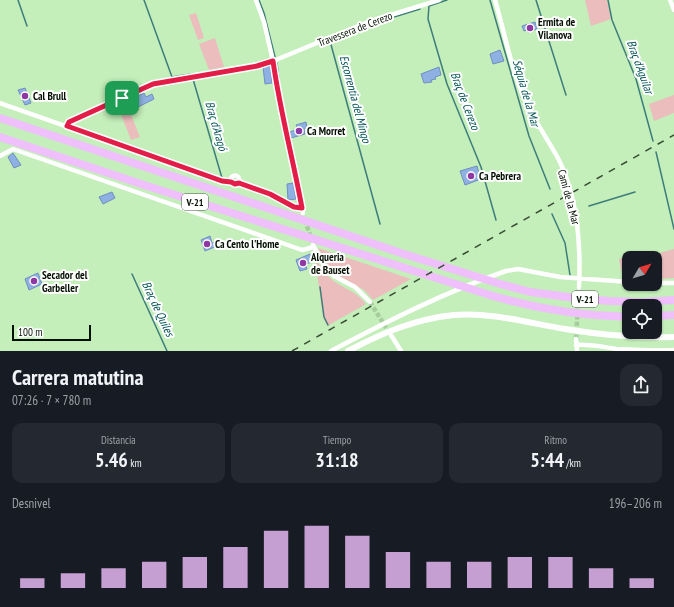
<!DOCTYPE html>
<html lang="es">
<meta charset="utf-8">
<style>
body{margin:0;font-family:"PT Sans Narrow",sans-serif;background:#242831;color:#f1f3f6;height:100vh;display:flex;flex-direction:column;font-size:15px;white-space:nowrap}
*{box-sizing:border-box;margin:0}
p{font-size:13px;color:#9ea1a6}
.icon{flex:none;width:22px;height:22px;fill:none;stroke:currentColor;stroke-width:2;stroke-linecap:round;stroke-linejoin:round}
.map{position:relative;height:351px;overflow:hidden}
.side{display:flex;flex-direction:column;background:#171b24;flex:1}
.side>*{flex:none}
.needle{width:26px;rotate:52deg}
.controls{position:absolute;left:622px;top:251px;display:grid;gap:8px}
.controls a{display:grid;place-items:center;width:40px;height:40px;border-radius:8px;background:#171b24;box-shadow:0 1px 3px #0004;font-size:20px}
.scale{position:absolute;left:12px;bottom:10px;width:79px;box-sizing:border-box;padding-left:4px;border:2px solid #041102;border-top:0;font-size:11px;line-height:14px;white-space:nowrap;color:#041102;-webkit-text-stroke:3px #fff;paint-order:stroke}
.pin{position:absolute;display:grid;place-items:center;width:34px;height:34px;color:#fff;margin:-17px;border-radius:8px;box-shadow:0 2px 6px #0006}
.round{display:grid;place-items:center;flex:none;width:42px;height:42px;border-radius:12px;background:#242831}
.summary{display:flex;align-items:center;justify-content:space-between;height:68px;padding:0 12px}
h1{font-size:22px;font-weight:600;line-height:30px}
.metrics{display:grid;grid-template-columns:repeat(3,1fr);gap:6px;height:68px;padding:4px 12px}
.metrics div{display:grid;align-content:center;border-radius:10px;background:#242831;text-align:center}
.metrics b{font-size:20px;font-weight:600}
.metrics small{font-size:11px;font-weight:400}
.metrics p{font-size:11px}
.chart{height:112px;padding:8px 12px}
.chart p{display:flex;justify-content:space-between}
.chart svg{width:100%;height:72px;margin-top:4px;stroke:#c59fd1;stroke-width:6}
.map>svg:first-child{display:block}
</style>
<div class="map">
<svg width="674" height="351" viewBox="0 0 674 351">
<rect width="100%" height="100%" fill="#c4eeba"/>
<path fill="#ebbdbc" d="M585 0H607L611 19 591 26Z
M196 13 204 38 198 40 189 15Z
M215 38 224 67 209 70 199 44Z
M674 95V113L654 121 649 104Z
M125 100 140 137 131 140 117 104Z
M318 248 411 279 373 300 364 290 332 272Z
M674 249V278L655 279V258H629V279H623L619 259 639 254 645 257Z
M315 258C321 267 326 276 335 282 346 289 358 293 366 304L327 326 323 317Z"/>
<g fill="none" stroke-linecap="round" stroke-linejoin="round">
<path stroke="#3e7d7b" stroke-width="1.5" d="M18 0 27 26
M144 0 172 77 191 74 192 75
M259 0 264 13 275 57
M447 0 429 6 428 19 447 84 481 167 496 220
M490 0 529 136 550 189
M536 0 566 95
M608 0 612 20 636 79 653 141
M277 63 282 106 290 137
M193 79 222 178
M291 142 300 185
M656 152 674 229
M589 206 635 192
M552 214 565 243 570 275
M380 224 330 41 368 25 420 9
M132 274 167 351
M320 287 324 317 328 325"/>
</g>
<path fill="#8fb0e2" stroke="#708fc1" d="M535 22 537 29 528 32 527 30 524 31 522 26Z
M500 50 504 61 493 64 490 54Z
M270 66 272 83 265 84 263 67Z
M439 67 441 75 435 77 436 79 431 80 432 82 424 83 421 74Z
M25 88 31 103 25 105 18 90Z
M144 93 146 97 152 94 154 99 132 110 128 100Z
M306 122 307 127 304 129 305 134 291 138 290 132 298 129 296 125Z
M13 153 21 165 14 168 8 157Z
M477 166 481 179 465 185 460 171Z
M293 183 296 199 288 200 287 184Z
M112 192 115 198 103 204 99 197Z
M210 236 212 243 221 240 222 244 205 251 201 240Z
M310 254 313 262 305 264 307 269 300 271 296 260Z
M38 273 42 284 29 290 25 279Z"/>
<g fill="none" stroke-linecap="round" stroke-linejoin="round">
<path stroke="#a7cd9e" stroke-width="4.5" stroke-dasharray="4.5 2" stroke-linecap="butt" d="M305 220 311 238
M370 302 390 334
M576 339 579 288"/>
<path stroke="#fff" stroke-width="4.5" d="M256 0 264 22 273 61 279 104 292 157 303 213
M495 0C504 30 510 64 522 93 532 117 547 138 559 160 578 199 581 246 579 288
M670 0 674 10
M0 103 222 181H231
M67 126 69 122 153 84 257 65 273 61 368 22 439 0
M0 156 13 149 302 250 314 247
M230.5 180a4.5 4.5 0 1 1 9 0a4.5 4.5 0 1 1-9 0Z
M239 183 270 194 294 207 302 209
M313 245 326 269 334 276 355 287 370 302
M655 283H674
M391 335 401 351
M576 339 577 351
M576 345C590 344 603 347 617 349 636 350 655 351 674 350
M331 351C388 321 445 292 506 271L518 269 560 277 629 282"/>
<path stroke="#fff" stroke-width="6" d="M348 351C382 333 415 319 454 315 491 312 529 323 565 329 601 335 637 338 674 337"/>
<path stroke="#efc0fb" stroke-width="8" d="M0 118 404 254 497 283 530 292 568 297 609 301 642 302 674 300
M0 137 144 185 493 296C538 309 582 316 629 317
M655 316 674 315"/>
<path stroke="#384d34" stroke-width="1.5" stroke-dasharray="7 7" stroke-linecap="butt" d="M292 351 674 135"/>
</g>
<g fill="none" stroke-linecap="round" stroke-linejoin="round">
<g stroke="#fff" stroke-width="8">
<path id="route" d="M273 61C280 111 293 159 302 208L294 207 270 194 239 183 235 184 231 182 222 181 67 126 69 122 153 84 257 66Z"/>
</g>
<use href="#route" stroke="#e11d48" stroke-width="5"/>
</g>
<g fill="#8f38a4" stroke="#fff" stroke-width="1.5">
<circle cx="530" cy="28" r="4"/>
<circle cx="25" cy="96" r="4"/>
<circle cx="299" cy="131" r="4"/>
<circle cx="471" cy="176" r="4"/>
<circle cx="207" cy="244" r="4"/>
<circle cx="303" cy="263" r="4"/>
<circle cx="34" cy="281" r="4"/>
</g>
<g text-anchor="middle" stroke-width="4" stroke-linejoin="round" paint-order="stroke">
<g fill="#fff" stroke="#4f584e" stroke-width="1">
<rect x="182" y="194" width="26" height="16" rx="3"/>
<rect x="572" y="291" width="26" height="16" rx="3"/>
</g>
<g font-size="10" font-weight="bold" fill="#041102">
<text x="195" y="206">V-21</text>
<text x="585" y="303">V-21</text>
</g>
<g font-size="11" font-weight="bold" fill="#041102" stroke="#fff" text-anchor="start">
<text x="538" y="26">Ermita de<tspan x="538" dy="13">Vilanova</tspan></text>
<text x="33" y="100">Cal Brull</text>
<text x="307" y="135">Ca Morret</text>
<text x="479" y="180">Ca Pebrera</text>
<text x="215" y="248">Ca Cento l'Home</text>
<text x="311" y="261">Alqueria<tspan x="311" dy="13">de Bauset</tspan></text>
<text x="42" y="279">Secador del<tspan x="42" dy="13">Garbeller</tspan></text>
</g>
<g font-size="11" fill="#041102" stroke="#fff">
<text transform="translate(355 29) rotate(-21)" y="4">Travessera de Cerezo</text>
<text transform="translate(569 197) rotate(75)" y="4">Camí de la Mar</text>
</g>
<g font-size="12" font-style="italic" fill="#045356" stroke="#fff">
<text transform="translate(640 67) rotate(70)" y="4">Braç d'Aguilar</text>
<text transform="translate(526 93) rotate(74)" y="4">Séquia de la Mar</text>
<text transform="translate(355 99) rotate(75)" y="4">Escorrentia del Mingo</text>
<text transform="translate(465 101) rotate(69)" y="4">Braç de Cerezo</text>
<text transform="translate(216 126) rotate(74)" y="4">Braç d'Aragó</text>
<text transform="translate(158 309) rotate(65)" y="4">Braç de Quiles</text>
</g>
</g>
</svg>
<div class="controls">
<a><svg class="needle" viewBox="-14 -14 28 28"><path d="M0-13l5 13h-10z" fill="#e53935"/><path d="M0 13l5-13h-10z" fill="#9ea1a6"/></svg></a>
<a><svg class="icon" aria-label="locate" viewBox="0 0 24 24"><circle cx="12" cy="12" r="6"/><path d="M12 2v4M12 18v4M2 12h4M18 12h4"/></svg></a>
</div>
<div class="scale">100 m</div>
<div class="pin" style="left:122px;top:98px;background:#1e9e55"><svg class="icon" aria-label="arrive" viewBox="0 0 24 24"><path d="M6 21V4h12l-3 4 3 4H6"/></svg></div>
</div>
<section class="side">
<div class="summary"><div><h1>Carrera matutina</h1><p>07:26 · 7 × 780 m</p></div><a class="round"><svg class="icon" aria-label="share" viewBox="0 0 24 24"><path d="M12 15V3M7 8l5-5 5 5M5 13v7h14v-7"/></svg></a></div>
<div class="metrics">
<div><p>Distancia</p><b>5.46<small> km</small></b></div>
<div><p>Tiempo</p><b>31:18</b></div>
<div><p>Ritmo</p><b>5:44<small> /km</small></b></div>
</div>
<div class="chart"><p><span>Desnivel</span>196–206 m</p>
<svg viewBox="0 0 160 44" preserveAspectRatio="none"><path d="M5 44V38M15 44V35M25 44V32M35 44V28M45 44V25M55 44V19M65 44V9M75 44V6M85 44V12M95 44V22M105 44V28M115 44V28M125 44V25M135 44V25M145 44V32M155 44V38"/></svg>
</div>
</section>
